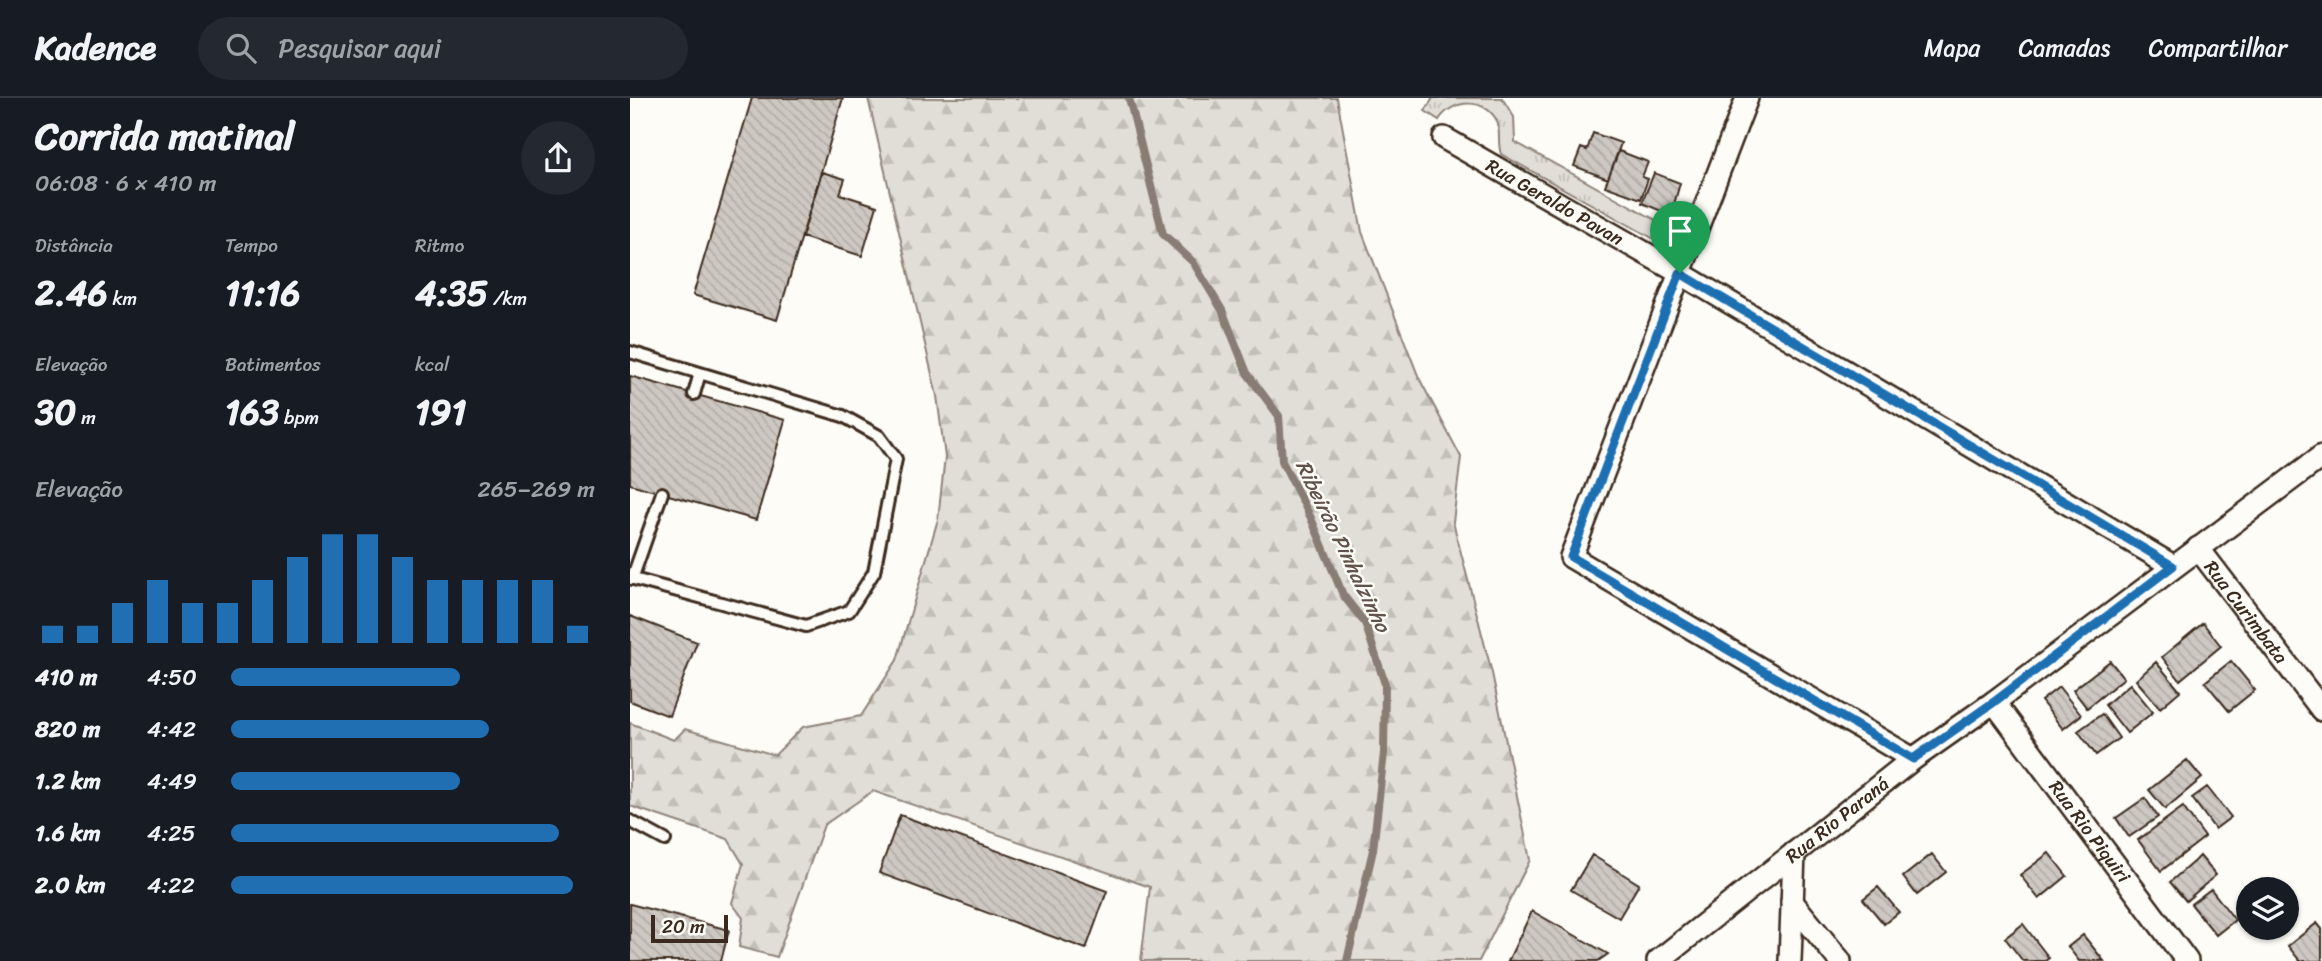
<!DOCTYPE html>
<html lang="pt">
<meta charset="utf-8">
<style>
body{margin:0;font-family:Sriracha,sans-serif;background:#242831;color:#f1f3f6;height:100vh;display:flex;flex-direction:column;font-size:26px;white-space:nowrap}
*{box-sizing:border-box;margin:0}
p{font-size:23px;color:#9ea1a6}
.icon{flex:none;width:38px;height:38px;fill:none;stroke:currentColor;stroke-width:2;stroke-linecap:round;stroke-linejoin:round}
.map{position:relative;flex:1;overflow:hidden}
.drawer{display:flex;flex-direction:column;background:#171b24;width:630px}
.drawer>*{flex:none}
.controls{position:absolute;left:1606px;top:779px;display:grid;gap:14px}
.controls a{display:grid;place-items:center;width:63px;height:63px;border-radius:50%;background:#171b24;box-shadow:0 2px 5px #0004;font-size:35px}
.scale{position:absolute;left:21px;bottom:18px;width:77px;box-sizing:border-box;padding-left:7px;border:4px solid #3b2a1e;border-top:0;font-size:19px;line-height:24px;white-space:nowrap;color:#3b2a1e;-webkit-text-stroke:5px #fdfcf7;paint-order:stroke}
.pin{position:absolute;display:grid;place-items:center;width:60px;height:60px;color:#fff;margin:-72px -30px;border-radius:50% 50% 50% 0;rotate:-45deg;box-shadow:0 0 7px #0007}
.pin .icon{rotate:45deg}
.round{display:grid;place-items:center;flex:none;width:74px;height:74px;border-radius:37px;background:#242831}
.overview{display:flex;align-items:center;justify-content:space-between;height:119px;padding:0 35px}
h1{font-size:38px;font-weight:800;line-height:52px}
.figures{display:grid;grid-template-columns:repeat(3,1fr);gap:10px;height:119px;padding:7px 35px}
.figures div{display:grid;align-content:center}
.figures b{font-size:35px;font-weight:800}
.figures small{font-size:19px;font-weight:400}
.figures p{font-size:19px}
.chart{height:196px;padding:14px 35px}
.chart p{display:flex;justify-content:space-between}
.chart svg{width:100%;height:126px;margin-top:7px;stroke:#1f6fb2;stroke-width:6}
ul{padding:0 35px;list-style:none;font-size:23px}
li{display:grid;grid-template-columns:112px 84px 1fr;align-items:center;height:52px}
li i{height:18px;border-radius:9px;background:#1f6fb2}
header{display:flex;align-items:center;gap:42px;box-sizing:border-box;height:98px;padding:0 35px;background:#171b24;border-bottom:2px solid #363941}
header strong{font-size:33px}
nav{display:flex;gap:38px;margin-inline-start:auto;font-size:24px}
.search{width:490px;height:63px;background:#242831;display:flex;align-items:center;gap:18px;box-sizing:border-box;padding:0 24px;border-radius:38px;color:#9ea1a6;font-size:26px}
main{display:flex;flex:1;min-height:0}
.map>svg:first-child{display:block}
</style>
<header>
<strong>Kadence</strong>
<div class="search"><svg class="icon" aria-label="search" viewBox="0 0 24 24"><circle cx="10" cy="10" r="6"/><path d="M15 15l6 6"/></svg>Pesquisar aqui</div>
<nav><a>Mapa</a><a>Camadas</a><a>Compartilhar</a></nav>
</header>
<main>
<section class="drawer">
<div class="overview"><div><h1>Corrida matinal</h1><p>06:08 · 6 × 410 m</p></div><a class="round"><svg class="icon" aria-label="share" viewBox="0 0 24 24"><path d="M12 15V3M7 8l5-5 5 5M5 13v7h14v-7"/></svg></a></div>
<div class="figures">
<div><p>Distância</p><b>2.46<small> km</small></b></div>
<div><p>Tempo</p><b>11:16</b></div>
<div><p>Ritmo</p><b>4:35<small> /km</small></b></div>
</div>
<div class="figures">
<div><p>Elevação</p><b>30<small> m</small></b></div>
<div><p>Batimentos</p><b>163<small> bpm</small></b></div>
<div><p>kcal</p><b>191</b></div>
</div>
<div class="chart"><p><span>Elevação</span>265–269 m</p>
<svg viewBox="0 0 160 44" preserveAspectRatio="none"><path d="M5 44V38M15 44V38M25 44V30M35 44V22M45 44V30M55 44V30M65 44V22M75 44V14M85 44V6M95 44V6M105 44V14M115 44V22M125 44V22M135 44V22M145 44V22M155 44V38"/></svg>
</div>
<ul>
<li><b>410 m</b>4:50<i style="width:63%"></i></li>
<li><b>820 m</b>4:42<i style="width:71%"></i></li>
<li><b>1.2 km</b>4:49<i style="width:63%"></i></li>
<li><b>1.6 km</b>4:25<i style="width:90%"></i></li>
<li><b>2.0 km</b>4:22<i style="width:94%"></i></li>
</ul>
</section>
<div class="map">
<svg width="1692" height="863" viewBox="0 0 1692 863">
<defs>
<pattern id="grass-tufts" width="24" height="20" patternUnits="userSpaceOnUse" patternTransform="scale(1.75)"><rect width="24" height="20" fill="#e1ded7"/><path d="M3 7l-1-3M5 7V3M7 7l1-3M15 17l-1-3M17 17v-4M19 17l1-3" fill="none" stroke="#c2bfb8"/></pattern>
<pattern id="forest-firs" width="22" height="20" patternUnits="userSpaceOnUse" patternTransform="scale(1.75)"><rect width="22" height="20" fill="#e1ded7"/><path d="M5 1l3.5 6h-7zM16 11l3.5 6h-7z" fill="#c2bfb8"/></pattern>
<pattern id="building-back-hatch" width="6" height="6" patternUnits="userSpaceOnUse" patternTransform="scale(1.75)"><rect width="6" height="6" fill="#cdc8c2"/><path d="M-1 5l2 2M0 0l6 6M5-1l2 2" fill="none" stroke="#b1aca6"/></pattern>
</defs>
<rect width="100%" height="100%" fill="#fdfcf7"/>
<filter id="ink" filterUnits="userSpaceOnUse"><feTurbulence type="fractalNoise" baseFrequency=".0143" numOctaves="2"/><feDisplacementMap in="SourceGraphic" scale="14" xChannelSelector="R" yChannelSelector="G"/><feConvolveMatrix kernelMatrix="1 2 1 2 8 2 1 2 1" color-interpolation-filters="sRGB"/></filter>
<g filter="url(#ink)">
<path fill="url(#grass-tufts)" stroke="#8e847a" stroke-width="2" d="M803 0H872L884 19 885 44 1044 132 1035 147 871 56C867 45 871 34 867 23 856 0 823 0 809 22L795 13Z"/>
<path fill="url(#forest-firs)" stroke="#8e847a" stroke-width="2" d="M238 0H707L732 134 789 280 831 359 823 424 862 575 900 762 849 863H511L520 789 243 693 194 727 147 859 109 849 113 820 102 805 113 766 98 741 0 708V625L44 642 55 631 145 657 173 629 231 618 267 562 308 421 315 359 307 298Z"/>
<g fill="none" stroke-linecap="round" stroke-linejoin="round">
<path stroke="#887d74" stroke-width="8" d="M499 0 533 136 563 164 592 212 617 275 649 318 652 363 681 420 713 497 735 525 755 586 754 655 743 752 717 863"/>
</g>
<path fill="url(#building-back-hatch)" stroke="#3b2a1e" stroke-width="2" d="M122 0H213L147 222 63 197Z
M963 35 991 45 978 81 944 68 951 50 957 52Z
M989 53 1018 64 1012 79 1018 81 1011 101 975 88Z
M192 74 215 81 210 96 247 108 232 158 172 139Z
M1024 75 1050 85 1041 117 1012 105Z
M0 278 155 322 126 422 0 386Z
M0 518 67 544 39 618 0 603Z
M1573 525 1591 548 1550 582 1532 559Z
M1480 563 1494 580 1457 610 1443 592Z
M1601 563 1625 592 1599 613 1575 584Z
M1526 564 1550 593 1530 610 1506 582Z
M1500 586 1523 614 1497 635 1475 607Z
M1429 589 1451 617 1433 631 1411 603Z
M1472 616 1489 640 1466 657 1448 633Z
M1557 662 1572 680 1535 711 1519 692Z
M1577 689 1601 719 1585 731 1562 700Z
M1515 700 1528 719 1499 739 1486 720Z
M1553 709 1575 739 1531 773 1508 742Z
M270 717 477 793 456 851 249 775Z
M1419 755 1437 778 1409 801 1390 777Z
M1302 756 1316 774 1287 797 1273 779Z
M962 757 1009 786 989 820 941 792Z
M1570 758 1586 777 1556 803 1540 784Z
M1248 789 1269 814 1254 826 1233 801Z
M1581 791 1605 822 1586 837 1561 806Z
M0 806 99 832 91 863H0Z
M902 813 978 856 968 863H878Z
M1687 825 1692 831V863H1670L1658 848Z
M1393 826 1419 860 1415 863H1393L1375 840Z
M1453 837 1474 863H1449L1438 849Z"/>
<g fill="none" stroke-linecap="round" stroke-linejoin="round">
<g stroke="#3b2a1e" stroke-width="16">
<path id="lane" d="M0 254 213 318 249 338 266 361 244 474 219 513 176 528 0 480
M64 296 70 275
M2 481 32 395
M0 723 35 742"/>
</g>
<g stroke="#3b2a1e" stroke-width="26">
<g id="street">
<path d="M1117 0 941 459 1283 661"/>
<path id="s1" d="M814 40 1050 175 1543 468"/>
<path id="s2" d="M1568 450 1692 612"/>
<path id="s3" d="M1364 604 1557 863"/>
<path d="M1162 804 1210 863"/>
<path id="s4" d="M1028 863 1283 661 1364 604 1692 358"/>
<path d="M1160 863 1164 755"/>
</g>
</g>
<use href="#lane" stroke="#fdfcf7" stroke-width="10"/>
<use href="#street" stroke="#fdfcf7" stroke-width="21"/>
</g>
</g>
<g fill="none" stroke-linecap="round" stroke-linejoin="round" filter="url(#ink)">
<g stroke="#fff" stroke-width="14">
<path id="route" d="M1050 175 1543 468 1364 604 1283 661 941 459Z"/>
</g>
<use href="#route" stroke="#1f6fb2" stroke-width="9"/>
</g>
<g text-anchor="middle" stroke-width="5" stroke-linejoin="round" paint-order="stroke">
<g font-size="19" fill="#3b2a1e" stroke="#fdfcf7">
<text dy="7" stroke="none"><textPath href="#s1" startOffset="128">Rua Geraldo Pavan</textPath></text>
<text dy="7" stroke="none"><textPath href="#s2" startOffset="80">Rua Curimbata</textPath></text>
<text dy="7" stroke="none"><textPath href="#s4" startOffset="228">Rua Rio Paraná</textPath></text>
<text dy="7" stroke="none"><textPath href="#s3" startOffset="161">Rua Rio Piquiri</textPath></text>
</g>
<g font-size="21" font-style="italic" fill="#615349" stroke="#fdfcf7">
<text transform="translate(713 448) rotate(64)" y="7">Ribeirão Pinhalzinho</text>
</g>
</g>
</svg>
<div class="controls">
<a><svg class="icon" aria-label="layers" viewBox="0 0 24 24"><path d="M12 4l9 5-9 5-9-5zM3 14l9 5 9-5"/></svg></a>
</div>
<div class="scale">20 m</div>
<div class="pin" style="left:1050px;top:175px;background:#1e9e55"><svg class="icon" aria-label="arrive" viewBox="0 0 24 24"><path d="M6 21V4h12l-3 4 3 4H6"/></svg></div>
</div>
</main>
